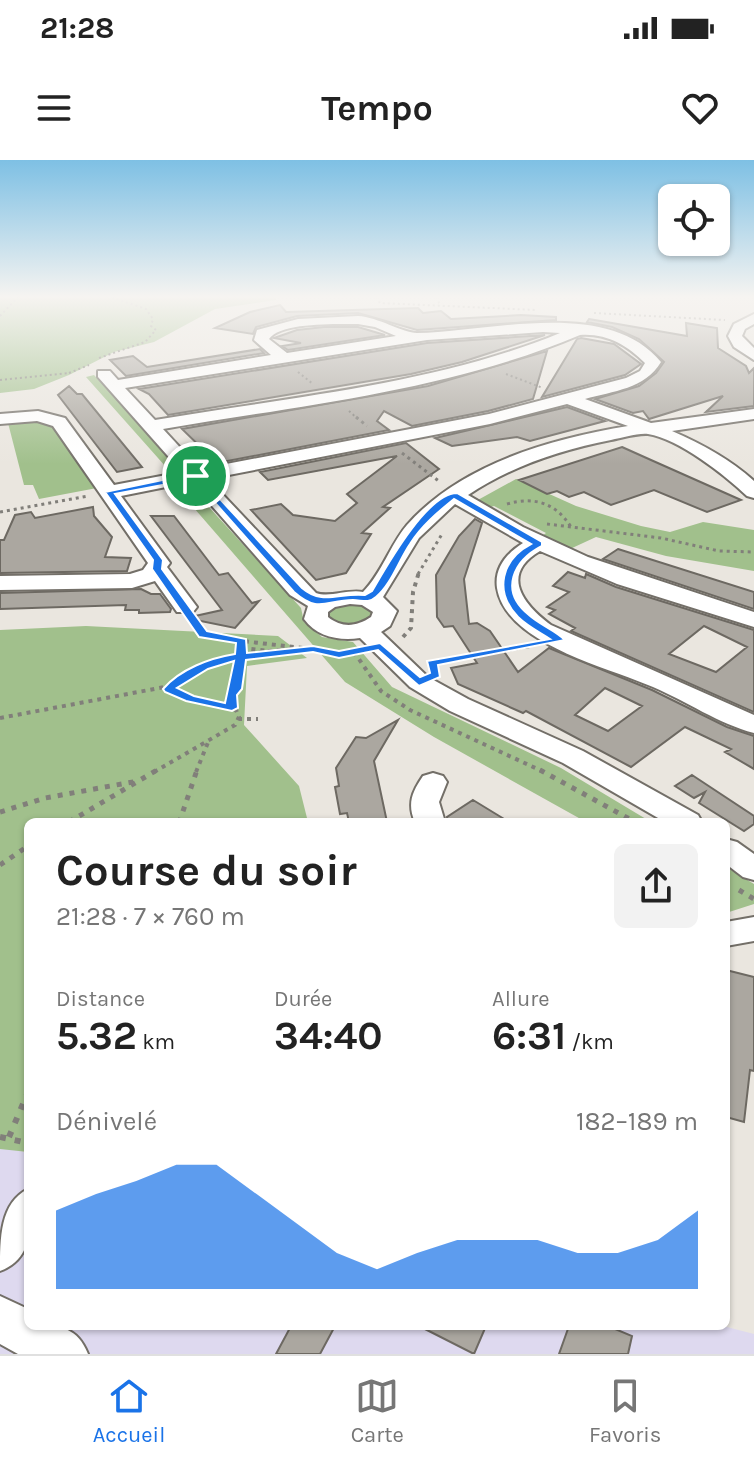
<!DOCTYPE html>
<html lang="fr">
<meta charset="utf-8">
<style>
body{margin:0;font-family:Karla,sans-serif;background:#f2f2f2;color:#222;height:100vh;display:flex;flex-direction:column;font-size:30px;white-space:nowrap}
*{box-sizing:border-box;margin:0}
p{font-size:26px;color:#767676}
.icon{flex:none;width:44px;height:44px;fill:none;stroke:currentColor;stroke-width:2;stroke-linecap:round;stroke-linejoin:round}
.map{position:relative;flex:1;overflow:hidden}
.panel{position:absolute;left:24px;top:658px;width:706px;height:512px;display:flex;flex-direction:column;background:#fff;border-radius:12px;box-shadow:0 2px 6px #0004}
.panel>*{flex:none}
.tools{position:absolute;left:658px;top:24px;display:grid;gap:16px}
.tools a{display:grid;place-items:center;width:72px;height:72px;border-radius:12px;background:#fff;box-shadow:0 2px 6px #0004;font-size:40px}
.pin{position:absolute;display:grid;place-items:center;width:68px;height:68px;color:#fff;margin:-34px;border:4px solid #fff;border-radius:50%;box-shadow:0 2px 8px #0007}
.round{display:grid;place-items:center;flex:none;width:84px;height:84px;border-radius:12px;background:#f2f2f2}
.summary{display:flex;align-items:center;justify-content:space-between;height:136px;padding:0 32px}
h1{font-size:44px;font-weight:700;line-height:60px}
.stats{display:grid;grid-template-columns:repeat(3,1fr);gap:12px;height:136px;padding:8px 32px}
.stats div{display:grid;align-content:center}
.stats b{font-size:40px;font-weight:700}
.stats small{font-size:22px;font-weight:400}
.stats p{font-size:22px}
.chart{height:224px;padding:16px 32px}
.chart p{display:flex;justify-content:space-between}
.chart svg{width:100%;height:144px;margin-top:8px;fill:#1a73e8;opacity:.7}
.status{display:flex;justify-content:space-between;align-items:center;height:56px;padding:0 40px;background:#fff;direction:ltr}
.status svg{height:22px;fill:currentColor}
header{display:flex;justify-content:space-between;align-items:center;height:104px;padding:0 32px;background:#fff;font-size:36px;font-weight:700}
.tab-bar{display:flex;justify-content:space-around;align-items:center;height:112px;border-top:2px solid #e0e0e0;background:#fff;font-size:22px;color:#767676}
.tab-bar a{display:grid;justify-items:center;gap:4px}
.tab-bar .selected{color:#1a73e8}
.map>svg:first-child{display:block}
</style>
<div class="status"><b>21:28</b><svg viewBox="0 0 49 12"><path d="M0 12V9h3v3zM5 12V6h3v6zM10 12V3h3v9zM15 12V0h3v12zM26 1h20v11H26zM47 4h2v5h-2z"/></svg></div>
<header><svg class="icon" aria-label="menu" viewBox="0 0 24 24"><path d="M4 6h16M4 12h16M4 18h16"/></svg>Tempo<svg class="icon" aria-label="heart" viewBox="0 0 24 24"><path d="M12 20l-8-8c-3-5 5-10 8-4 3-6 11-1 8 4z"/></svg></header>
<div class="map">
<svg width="754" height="1194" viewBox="0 0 754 1194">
<rect width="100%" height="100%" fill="#eae6df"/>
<path fill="#ded9ef" d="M9 988 28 993V1166H723L754 1174V1194H0V989Z"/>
<path fill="#a1c08c" d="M0 137H276V140L215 149 154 182 114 192 69 215 34 229 0 233Z
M94 215 184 311 174 316 86 217Z
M50 260 97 328 39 339 33 325H24L8 263Z
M516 319 576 346 641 366 670 372 703 362 754 370V411L666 396 596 377 570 389 542 376 546 373 494 346 488 348 476 341Z
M187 323 301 448 304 462 322 477 353 482 392 527 561 608 651 662H586L434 577 345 522 174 325Z
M361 442 374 452V456C356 467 345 467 326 458L327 449 331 446Z
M86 466 278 476 307 498 247 506 244 565 299 626 308 662H28V992L0 989V470Z
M726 707 754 724V744L726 753Z"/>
<path fill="#aba7a0" stroke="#6d6962" stroke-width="2" fill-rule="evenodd" d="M280 145 286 152 418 148 423 153 441 151 451 159 521 155 556 157V160L417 170 358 153 297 156 256 167 253 174 215 168 250 152Z
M589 159 687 176 686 163 717 168 718 188 746 206 749 213 754 208V246L706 252 723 236 649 259 643 251 633 253 595 239 639 226 656 213 664 202 639 179 612 167 587 162Z
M324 167H358L385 175 288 190 282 186 301 183 274 178 297 170Z
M545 175 462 202 411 214 168 255 149 234 139 229 427 183Z
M581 178 614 184 641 204 625 215 542 237 577 179Z
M260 189 264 193 126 216 110 200 133 196 147 207Z
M547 191 533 239 488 251 412 266 384 251 377 261 389 270 217 303 182 269 428 226Z
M69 226 77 234H82L142 307 117 312 58 235Z
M567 247 605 261 530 281 517 277 452 286 435 278Z
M406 283 439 309 383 347 390 348 362 373 371 374 346 413 316 420 251 350 281 344 293 355 335 361 357 343 347 334 397 296 268 320 260 312Z
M622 287 651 300 741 340 707 352 654 330 611 345 584 332 569 337 557 331 547 334 519 320Z
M93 347 94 356 112 377 105 397 131 398 127 411 0 413V380H4L15 355 31 352 35 358Z
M151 356H174L219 415 228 413 252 443 259 441 235 468 186 458 222 450Z
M475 359 482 363 464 419 469 464 477 463 490 471 518 512 549 488 652 530 727 567 754 576V609L725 592 731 589 685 567 631 607 526 551 523 553 458 524 451 508 477 503 453 466 444 467 437 457 436 415 459 376ZM605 528 642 546 608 571 575 555Z
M618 389 754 432V449L603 399Z
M568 412 585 418 586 414 616 427 754 470V552L571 471 575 468 549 454 555 450 547 447 569 432 553 426ZM704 466 747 487 716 512 669 494Z
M141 429 151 434H160L171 449 170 452 139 453V450H125L126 445 0 449V433Z
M398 560 374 601 387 662H349L347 653 340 654 335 627 339 626 336 608 356 577 366 578Z
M692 615 754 656V664L744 671 699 643 705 632 694 638 675 626Z
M473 640 509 662H448L447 657Z
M726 810 754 817V911L750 910 744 962 726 957Z
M291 1166H335L320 1194H276Z
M419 1166H486L474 1194Z
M569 1166H608L632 1176 628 1194H559Z"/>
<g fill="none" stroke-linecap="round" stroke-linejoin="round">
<g stroke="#736f68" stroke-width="4">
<path id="minor" d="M754 154V164L745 169 742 176 754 188V200L734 187 728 176 734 164Z
M358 156C378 157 403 173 417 173 489 172 608 137 661 202 645 229 613 231 585 239L651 263 754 249V259L672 271C702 284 730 299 754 321V338L747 336C725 315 679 279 648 274 637 273 622 278 611 280 561 290 511 306 468 335L523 367 588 397 754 452V467L617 424 540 391C499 415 524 445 551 465L754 555V573C719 564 686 541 653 527 608 507 506 484 497 428 494 408 507 393 523 383L455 344 419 378 383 437 397 451 390 466 381 472 428 517 468 539 583 591 698 655 702 662H665L563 603 450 551 410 527 360 478C339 481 317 477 304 459L308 446 290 435 191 322 121 336 170 403 167 407 197 447 193 452H177L155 421 132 428 0 430V416L130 414 143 410 148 403 53 266 37 261 0 264V254L38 251 65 258 114 325 182 312 98 217V211H110L118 220 271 195 254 180 257 170 298 159ZM358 164 375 167 396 176 287 193 269 179C280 162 338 164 358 164ZM543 172 560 173C434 225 289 237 155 260L125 228 427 180ZM580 175C606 173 627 185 645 203L640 211 626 218 489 254 200 309 163 269C303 245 448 231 580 175ZM567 244 628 266C550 279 461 304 407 365 390 385 382 413 363 432 347 429 330 438 316 433L208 319 490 264ZM350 444 362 445 373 452 371 457C356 467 342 468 328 457V452L335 447Z
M433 613 443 616 447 622 439 642 445 662H415C407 644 412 632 423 616Z
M726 679 737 682 754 694V720L743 717 726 704Z
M754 757V781L726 786V762Z
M28 1029C28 1062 37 1097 0 1111 0 1078 0 1043 28 1029Z
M0 1136 28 1149V1166C57 1166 76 1164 88 1194H18L0 1184Z"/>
</g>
<path stroke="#817f7a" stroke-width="2" stroke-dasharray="2 3" stroke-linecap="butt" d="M376 137 380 143 537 150
M436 137 440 145
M594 153 725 160
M0 156 18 137
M99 198 145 182 156 170 151 166 153 159 146 149 111 137
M298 212 313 224
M69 213 89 205
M506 214 543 228
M0 220 69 213
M349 251 358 259"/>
<path stroke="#817f7a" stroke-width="3" stroke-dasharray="3 4" stroke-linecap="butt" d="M356 257 367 266
M402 293 440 322
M507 344C534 336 556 343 571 367
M0 352 88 336
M547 364 661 378 719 391 754 392
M418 414 442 374"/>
<path stroke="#817f7a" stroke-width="4" stroke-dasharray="4 5" stroke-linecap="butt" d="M195 463 203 474 242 481
M403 477 411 468 413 432 419 412
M242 487V481L303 488
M354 492 381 531 410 550 544 612
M433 506 431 503 530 486
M232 548 231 534 236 529 242 488 277 492
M0 558 170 526
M238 559H258
M154 612 235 565 239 557 236 550 190 539 169 529C207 497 261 489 310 489 324 489 338 494 353 492
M196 612 209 580"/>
<path stroke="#817f7a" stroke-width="5" stroke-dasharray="5 7" stroke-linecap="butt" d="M540 610 635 662
M0 652 45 638 138 621
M69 662 157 610
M182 662 180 660 197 610
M0 705 28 686
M739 730 754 739"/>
<path stroke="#817f7a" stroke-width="6" stroke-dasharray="6 9" stroke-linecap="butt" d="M0 977 28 983
M9 977 28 932"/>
<use href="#minor" fill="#fff" fill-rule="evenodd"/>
</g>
<linearGradient id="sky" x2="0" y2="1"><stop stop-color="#7ec0e4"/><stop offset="0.45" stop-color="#f6f4f1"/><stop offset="1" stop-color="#f6f4f1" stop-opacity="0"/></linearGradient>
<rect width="754" height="304" fill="url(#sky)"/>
<path fill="#1a73e8" stroke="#fff" stroke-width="2" fill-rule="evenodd" d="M196 313 302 428C323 446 340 432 365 435L372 431C386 407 427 333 457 333L542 382V386C513 401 499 431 529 455 540 465 555 470 565 480L438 505 440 517 419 526 378 490 339 498 313 492 246 500 242 529 237 535 238 548 232 551 186 541 165 532 163 529C180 509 210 498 235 494L236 483 199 477 152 409 153 400 105 332ZM194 319 294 432C319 454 326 440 353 440 362 440 368 444 376 437 391 425 399 400 410 384 421 366 438 352 454 339L531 384C502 399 493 431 518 457 527 466 539 472 550 479L427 501 430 513 420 517 380 483 339 491 313 486 247 493 246 479 207 471 162 409 163 400 115 334ZM234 501 225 543 194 536 177 528 208 509Z"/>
</svg>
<div class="tools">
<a><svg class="icon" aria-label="locate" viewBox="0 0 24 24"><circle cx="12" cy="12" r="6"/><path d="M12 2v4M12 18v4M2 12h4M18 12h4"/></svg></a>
</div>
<div class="pin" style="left:196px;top:316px;background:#1e9e55"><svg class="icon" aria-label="arrive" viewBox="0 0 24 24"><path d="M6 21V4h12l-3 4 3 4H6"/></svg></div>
<section class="panel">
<div class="summary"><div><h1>Course du soir</h1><p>21:28 · 7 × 760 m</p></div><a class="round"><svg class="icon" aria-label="share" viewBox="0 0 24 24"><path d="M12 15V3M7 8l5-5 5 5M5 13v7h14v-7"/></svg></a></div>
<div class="stats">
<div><p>Distance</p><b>5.32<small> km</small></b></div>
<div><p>Durée</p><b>34:40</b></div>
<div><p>Allure</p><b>6:31<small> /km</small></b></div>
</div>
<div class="chart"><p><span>Dénivelé</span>182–189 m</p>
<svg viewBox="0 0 160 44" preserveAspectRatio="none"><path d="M0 44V20L10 15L20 11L30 6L40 6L50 15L60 24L70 33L80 38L90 33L100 29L110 29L120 29L130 33L140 33L150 29L160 20V44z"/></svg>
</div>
</section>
</div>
<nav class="tab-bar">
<a class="selected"><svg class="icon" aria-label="home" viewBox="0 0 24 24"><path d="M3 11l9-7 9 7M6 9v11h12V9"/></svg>Accueil</a>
<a><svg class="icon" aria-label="map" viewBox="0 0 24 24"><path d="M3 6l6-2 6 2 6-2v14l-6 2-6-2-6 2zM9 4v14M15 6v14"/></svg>Carte</a>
<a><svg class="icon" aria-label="saved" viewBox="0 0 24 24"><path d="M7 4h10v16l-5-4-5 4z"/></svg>Favoris</a>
</nav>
